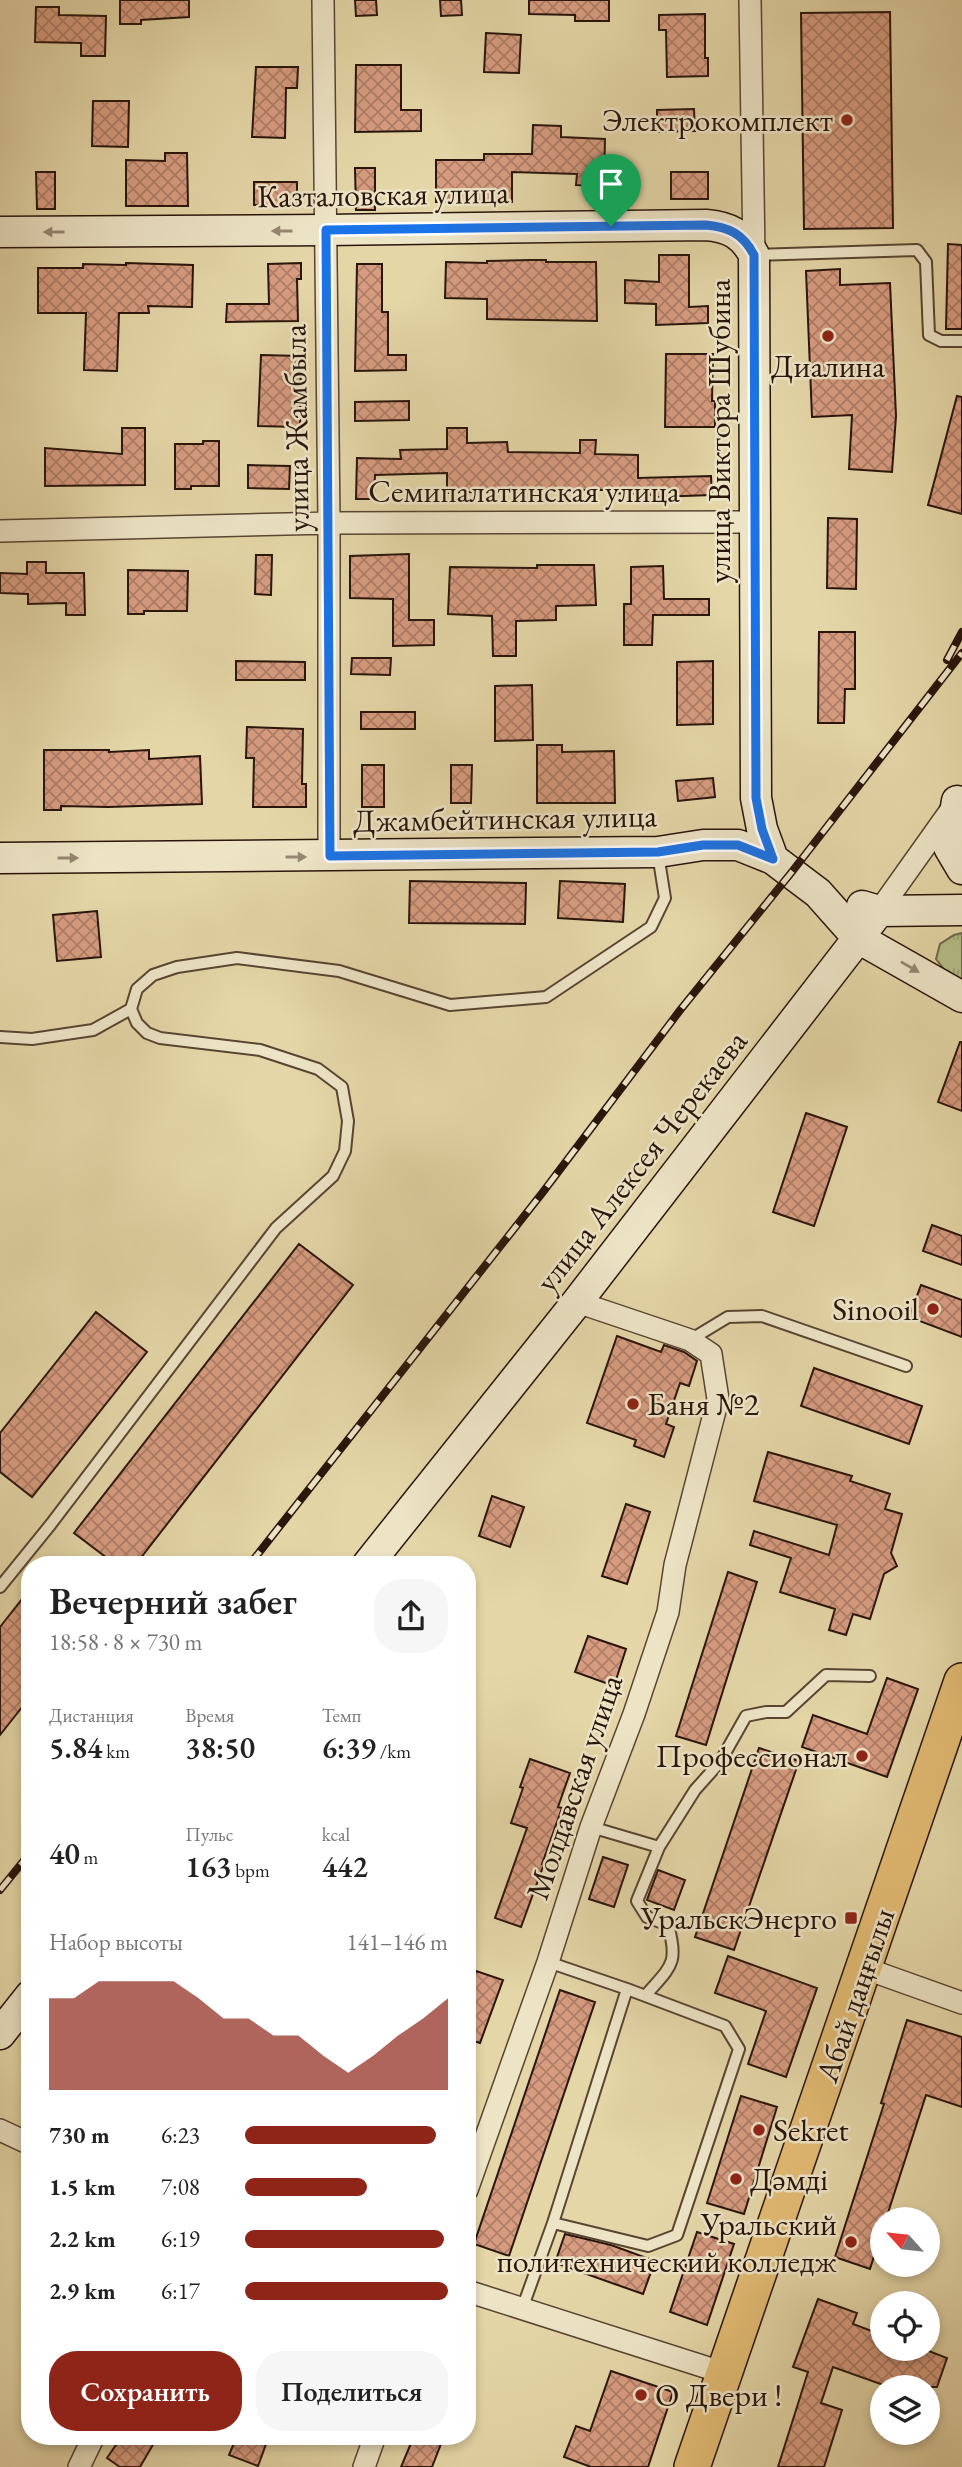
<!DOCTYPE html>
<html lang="ru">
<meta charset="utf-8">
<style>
body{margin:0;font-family:"EB Garamond",serif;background:#f6f6f6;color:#222;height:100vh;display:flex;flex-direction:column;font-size:26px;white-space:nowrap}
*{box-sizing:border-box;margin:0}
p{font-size:23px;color:#767676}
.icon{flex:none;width:38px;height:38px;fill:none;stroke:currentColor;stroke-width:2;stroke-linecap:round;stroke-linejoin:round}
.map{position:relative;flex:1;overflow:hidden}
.drawer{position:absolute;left:21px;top:1556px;width:455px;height:889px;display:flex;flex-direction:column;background:#fff;border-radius:28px;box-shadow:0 4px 10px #0003}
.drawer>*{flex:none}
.needle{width:46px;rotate:297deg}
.tools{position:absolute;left:870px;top:2207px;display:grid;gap:14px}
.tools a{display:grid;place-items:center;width:70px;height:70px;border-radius:50%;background:#fff;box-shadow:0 4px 10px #0003;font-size:35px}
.pin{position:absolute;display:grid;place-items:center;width:60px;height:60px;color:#fff;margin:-72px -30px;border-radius:50% 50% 50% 0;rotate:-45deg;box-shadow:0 0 7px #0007}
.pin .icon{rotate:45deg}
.round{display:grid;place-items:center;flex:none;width:74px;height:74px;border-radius:28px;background:#f6f6f6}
.head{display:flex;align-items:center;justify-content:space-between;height:119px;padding:0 28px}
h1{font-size:38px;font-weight:600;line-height:52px}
.metrics{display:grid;grid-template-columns:repeat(3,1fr);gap:10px;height:119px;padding:7px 28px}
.metrics div{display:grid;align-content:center}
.metrics b{font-size:30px;font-weight:600}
.metrics small{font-size:19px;font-weight:400}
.metrics p{font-size:19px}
.chart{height:196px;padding:14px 28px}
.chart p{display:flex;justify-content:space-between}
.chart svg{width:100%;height:126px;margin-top:7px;fill:#8f2418;opacity:.7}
.cta{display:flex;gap:14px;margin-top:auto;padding:14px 28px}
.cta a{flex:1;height:80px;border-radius:28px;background:#8f2418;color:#fff;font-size:28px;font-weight:600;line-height:80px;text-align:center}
.cta a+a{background:#f6f6f6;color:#222}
ul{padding:0 28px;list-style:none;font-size:23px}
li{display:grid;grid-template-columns:112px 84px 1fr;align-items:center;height:52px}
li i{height:18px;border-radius:9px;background:#8f2418}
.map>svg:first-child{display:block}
</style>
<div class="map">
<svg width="962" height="2467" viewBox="0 0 962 2467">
<defs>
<pattern id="grass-tufts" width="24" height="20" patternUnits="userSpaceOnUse" patternTransform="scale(1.75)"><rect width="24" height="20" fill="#b4be88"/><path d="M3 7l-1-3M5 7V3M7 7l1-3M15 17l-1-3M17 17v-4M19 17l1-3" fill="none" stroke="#9ba274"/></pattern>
<pattern id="building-cross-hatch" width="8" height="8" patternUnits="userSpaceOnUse" patternTransform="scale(1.75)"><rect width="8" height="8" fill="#d79c80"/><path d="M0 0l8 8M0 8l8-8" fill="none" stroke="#ae7e67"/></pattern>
</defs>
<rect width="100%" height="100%" fill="#e4d6a7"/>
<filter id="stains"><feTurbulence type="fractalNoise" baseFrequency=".00286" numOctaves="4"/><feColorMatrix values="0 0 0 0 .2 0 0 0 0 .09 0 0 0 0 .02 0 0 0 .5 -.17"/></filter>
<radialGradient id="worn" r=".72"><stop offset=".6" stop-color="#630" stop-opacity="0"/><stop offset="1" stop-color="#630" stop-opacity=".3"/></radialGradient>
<path fill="url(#grass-tufts)" stroke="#6e6a4a" stroke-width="2" d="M962 933V981L947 973 936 959 940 944 954 935Z"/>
<path fill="url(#building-cross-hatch)" stroke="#29150b" stroke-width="2" d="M120 0H189V17L141 20V24H120Z
M355 0H376L377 15 356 16Z
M440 0H461L462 15 441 16Z
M529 0H609V21H575V15L529 14Z
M36 7H59V15L106 16 105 56H81V43L35 42Z
M890 12 893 228 804 229 801 13Z
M705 14V58H708V76L667 77 666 30H659V15Z
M486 33 521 35 519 73 484 72Z
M356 65H401V110H421V131L355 132Z
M256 67H298L297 88H286L285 138 252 137Z
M93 101H129L128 147 92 146Z
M694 109 695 131 657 132V110Z
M533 125 561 126V137L605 139 604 186 576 185 577 174 512 172V202H436V160H484V154H532Z
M165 153H187L188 206H126V160L165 161Z
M355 168H375V210H356Z
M36 172H55V209H37Z
M671 172H708V199H671Z
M254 182H297V204L254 205Z
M948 244 962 245V329H946Z
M659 255H689V307L708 306V323L656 325V304L625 303V280L659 282Z
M531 260H546V262H596L597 321 487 319V299L445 298 446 262 487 263V261Z
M126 263 193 265 192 307 148 306 149 313H119L117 371 84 370 86 313H38V268H83V264L126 265Z
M301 263V279H297L298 321 226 322 227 304H269L268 264Z
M357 264H382V312H388V355H406V370L355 371Z
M840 269V285L890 283 896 416 892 472 849 469 852 415 812 417 806 271Z
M666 354H713L712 401H715V427H665Z
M261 355 301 356 300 427 258 426Z
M957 396 962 397V514L928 505Z
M409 401V420L355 421V402Z
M122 428H145V485L45 486V448L122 454Z
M447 428H467V443L507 442 508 452 580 453V440H596L595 454 638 455V478L711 476 712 495 655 497V495L611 493V490H535L447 493V473L375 475 374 499H356L357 458 401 459 400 450 447 449Z
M203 441H219V486H191V489H175V444H203Z
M248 465 290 466 289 489 248 488Z
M828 518 857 519 856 589 827 588Z
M409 554V620H434V645L393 646V599L350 598V556Z
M256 555H272L271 595 255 594Z
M27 562H46V573H84L85 615H66V603L28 604V594L0 593V573L27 574Z
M537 565H594L596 605 556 606V620L516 621V656H493L492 616 448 614 450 567 537 568Z
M663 566 664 599H709V615H653L652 645H624V604H631V567Z
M128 570 188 571 187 611H144V614H128Z
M819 632H855V689H845L844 723H818Z
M352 658H391L390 675 351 674Z
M236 661 305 662V680H236Z
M713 661V724L677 725V662Z
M532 685 533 740 495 741V686Z
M361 712H415V729H361Z
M247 727 303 729 302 784H306V807H253L254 758H246Z
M537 745H562V752L614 751 615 803H537Z
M44 750H109V752L149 750V759L200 756 202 804 108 807 61 806V810H44Z
M362 765H384V807H362Z
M451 765H472L471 803H451Z
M713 778 715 797 678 801 676 781Z
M410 881 526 883 525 924 409 923Z
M560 881 625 884 623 922 558 918Z
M97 911 101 957 57 961 53 915Z
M960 1042H962V1111L938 1102Z
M806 1113 847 1127 814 1226 773 1212Z
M932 1225 962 1236V1265L923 1251Z
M299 1244 353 1285 136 1564H115L74 1533Z
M921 1285 962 1300V1337L909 1317Z
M96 1312 147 1352 32 1497 0 1472V1433Z
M617 1336 661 1352 664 1345 684 1352 697 1361 689 1386 680 1383 666 1424 674 1427 664 1457 634 1446 636 1440 587 1423Z
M814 1368 922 1406 909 1444 801 1406Z
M768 1452 852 1476 850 1481 890 1494 885 1509 902 1514 891 1553 897 1566 884 1574 870 1619 853 1614 846 1635 829 1630 835 1609 780 1592 791 1558 750 1545 754 1531 829 1555 837 1525 754 1501Z
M492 1496 524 1507 510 1547 479 1536Z
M626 1504 650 1512 627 1584 602 1576Z
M728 1572 757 1582 706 1745 676 1736Z
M30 1589V1697L0 1735V1627Z
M588 1636 626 1649 614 1686 575 1672Z
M887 1678 918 1689 887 1777 802 1747 813 1715 867 1734Z
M759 1748 799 1761 734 1950 695 1937Z
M530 1759 570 1773 558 1807 562 1808 542 1864H544L521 1927 495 1918 527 1828 511 1823 523 1788 520 1787Z
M603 1857 628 1865 614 1907 589 1899Z
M658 1870 685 1880 674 1910 647 1900Z
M728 1956 817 1988 786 2077 748 2064 766 2011 715 1993Z
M476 1971 503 1980 480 2043 467 2039V1997Z
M560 1990 595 2002 509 2256 474 2244Z
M907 2020 962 2037V2107L926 2095 886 2219H882V2231L870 2269 835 2257 884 2104 881 2103Z
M741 2096 777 2107 744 2214 707 2203Z
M697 2232 734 2244 707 2325 670 2312Z
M565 2234 611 2245 655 2261 643 2294 555 2263Z
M818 2299 857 2313 853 2324 882 2335V2348H921L947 2358 937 2387H889L833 2367 821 2403 842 2410 824 2467H778L808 2372 793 2367Z
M611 2371 673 2392 648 2467H591L564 2457 576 2426 590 2431Z
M122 2436H158L140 2467H120L107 2458Z
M237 2436H269L258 2466 229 2455Z
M414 2436H444L432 2467H401Z"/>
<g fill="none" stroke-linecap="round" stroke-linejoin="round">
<g stroke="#584532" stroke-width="14">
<path id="lane" d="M756 255 917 250 926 262 929 335 941 341H962
M0 1037 32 1039 93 1030 131 1009
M690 1340 728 1317 762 1316 906 1366
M0 1587 51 1524 276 1228 333 1176 345 1151 348 1121 342 1087 318 1069 260 1050 160 1038 147 1033 137 1023 131 1009 137 989 153 975 177 967 237 958 339 971 450 1005 546 997 651 927 665 898 658 854
M591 1827 659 1847
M646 1995C671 1966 679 1964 668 1925L647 1917 637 1901 659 1847 695 1790 720 1762 746 1716 766 1712H786L826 1675 870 1676
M553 2223 648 2246 677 2235 739 2049 725 2026 627 1989
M522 2309 553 2223 627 1989 548 1962"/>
</g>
<g stroke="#584532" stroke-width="24">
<path id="street" d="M323 0 329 523V856
M750 0 754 255
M0 531 329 523 753 522
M879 911 953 807
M864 1968 962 2003
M0 2130 30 2144
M467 2190 548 1962 591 1827 634 1714 668 1612 675 1565 718 1399 711 1354 690 1340 577 1302
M467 2291 724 2373
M79 2467 94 2436
M364 2467 375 2436"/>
</g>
<g stroke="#29150b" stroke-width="33">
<path id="secondary" d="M0 232 326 230 706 225C729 227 743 234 754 255L756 798 762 829 773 859
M957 801 949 847 962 869
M0 858 658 852 703 845H738L773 859 818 893 858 938 962 997
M862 906 879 911 962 910
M368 1564 577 1302 879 911
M0 2034 30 1996"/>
</g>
<g stroke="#29150b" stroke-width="38">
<path id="primary" d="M692 2467 962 1681"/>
</g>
<use href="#lane" stroke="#ede4c6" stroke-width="10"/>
<use href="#street" stroke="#ede4c6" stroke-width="21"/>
<use href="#secondary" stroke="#ede4c6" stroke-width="30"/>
<use href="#primary" stroke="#e2bb74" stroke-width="35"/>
<g stroke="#29150b" stroke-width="8">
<path id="rail" d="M947 660 962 632
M250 1564 543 1192 681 1009 791 873 962 653
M0 1890 30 1853"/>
</g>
<use href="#rail" stroke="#ede4c6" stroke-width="5" stroke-dasharray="16" stroke-linecap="butt"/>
</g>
<defs><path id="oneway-solid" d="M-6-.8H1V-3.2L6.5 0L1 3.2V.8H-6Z" transform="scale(1.75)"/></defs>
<g fill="#958772">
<use href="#oneway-solid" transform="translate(282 231) rotate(180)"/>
<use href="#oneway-solid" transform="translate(54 232) rotate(180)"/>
<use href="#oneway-solid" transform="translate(296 857)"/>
<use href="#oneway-solid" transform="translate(68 858)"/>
<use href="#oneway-solid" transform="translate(910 967) rotate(30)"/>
</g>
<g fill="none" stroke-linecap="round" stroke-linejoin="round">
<g stroke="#fff" stroke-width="14">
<path id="route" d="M706 225C729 227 743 234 754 255L756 798 762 829 773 859 738 845H703L658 852 330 856 326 230Z"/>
</g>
<use href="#route" stroke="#1a73e8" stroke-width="9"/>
</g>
<g fill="#8f2418" stroke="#ede4c6" stroke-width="2.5">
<circle cx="847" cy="120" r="7"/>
<circle cx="828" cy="336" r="7"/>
<circle cx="933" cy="1309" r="7"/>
<circle cx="633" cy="1404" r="7"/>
<circle cx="862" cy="1756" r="7"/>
<rect x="844" y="1911" width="14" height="14" rx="3.5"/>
<circle cx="759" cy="2130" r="7"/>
<circle cx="736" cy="2179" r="7"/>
<circle cx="851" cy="2242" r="7"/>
<circle cx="641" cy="2395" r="7"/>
</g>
<g text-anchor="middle" stroke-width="5" stroke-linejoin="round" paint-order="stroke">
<g font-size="32" fill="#29150b" stroke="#ede4c6" text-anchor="end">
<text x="833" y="131">Электрокомплект</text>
<text x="828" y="377" text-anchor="middle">Диалина</text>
<text x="919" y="1320">Sinooil</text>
<text x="647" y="1415" text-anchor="start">Баня №2</text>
<text x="848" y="1767">Профессионал</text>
<text x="837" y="1929">УральскЭнерго</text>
<text x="773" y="2141" text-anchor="start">Sekret</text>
<text x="750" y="2190" text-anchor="start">Дəмді</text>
<text x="837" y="2235">Уральский<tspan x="837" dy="37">политехнический колледж</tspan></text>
<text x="655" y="2406" text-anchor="start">О Двери !</text>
</g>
<g font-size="32" fill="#29150b" stroke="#ede4c6">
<text transform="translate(383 194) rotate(-1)" y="11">Казталовская улица</text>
<text transform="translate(296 428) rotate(-91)" y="11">улица Жамбыла</text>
<text transform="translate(719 431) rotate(-90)" y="11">улица Виктора Шубина</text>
<text x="524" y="502">Семипалатинская улица</text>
<text transform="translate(505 818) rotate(-1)" y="11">Джамбейтинская улица</text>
<text transform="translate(641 1161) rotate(-52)" y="11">улица Алексея Черекаева</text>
<text transform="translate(574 1787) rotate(-71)" y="11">Молдавская улица</text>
<text transform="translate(855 1995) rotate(-71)" y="11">Абай даңғылы</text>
</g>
</g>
<rect width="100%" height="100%" filter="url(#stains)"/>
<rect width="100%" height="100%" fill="url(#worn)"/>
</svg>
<div class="tools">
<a><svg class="needle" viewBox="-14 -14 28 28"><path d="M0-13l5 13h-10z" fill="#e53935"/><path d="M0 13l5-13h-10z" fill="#767676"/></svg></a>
<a><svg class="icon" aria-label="locate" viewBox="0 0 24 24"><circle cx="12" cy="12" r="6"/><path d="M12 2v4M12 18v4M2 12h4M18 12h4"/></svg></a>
<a><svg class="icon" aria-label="layers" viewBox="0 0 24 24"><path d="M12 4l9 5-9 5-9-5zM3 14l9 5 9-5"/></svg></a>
</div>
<div class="pin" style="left:611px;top:226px;background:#1e9e55"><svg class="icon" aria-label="arrive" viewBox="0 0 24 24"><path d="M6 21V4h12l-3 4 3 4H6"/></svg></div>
<section class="drawer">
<div class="head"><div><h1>Вечерний забег</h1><p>18:58 · 8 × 730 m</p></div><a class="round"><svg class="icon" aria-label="share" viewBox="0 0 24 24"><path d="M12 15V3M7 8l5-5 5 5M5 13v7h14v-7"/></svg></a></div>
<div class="metrics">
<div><p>Дистанция</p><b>5.84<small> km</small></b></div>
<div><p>Время</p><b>38:50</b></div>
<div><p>Темп</p><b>6:39<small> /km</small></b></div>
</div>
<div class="metrics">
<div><b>40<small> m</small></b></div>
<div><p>Пульс</p><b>163<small> bpm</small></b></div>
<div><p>kcal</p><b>442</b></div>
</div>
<div class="chart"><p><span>Набор высоты</span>141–146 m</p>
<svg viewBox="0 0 160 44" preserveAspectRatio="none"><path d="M0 44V12L10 12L20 6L30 6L40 6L50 6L60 12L70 19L80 19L90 25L100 25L110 32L120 38L130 32L140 25L150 19L160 12V44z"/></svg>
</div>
<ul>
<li><b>730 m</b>6:23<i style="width:94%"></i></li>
<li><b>1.5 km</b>7:08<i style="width:60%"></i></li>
<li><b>2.2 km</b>6:19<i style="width:98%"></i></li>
<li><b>2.9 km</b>6:17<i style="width:100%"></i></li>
</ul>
<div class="cta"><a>Сохранить</a><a>Поделиться</a></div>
</section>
</div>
